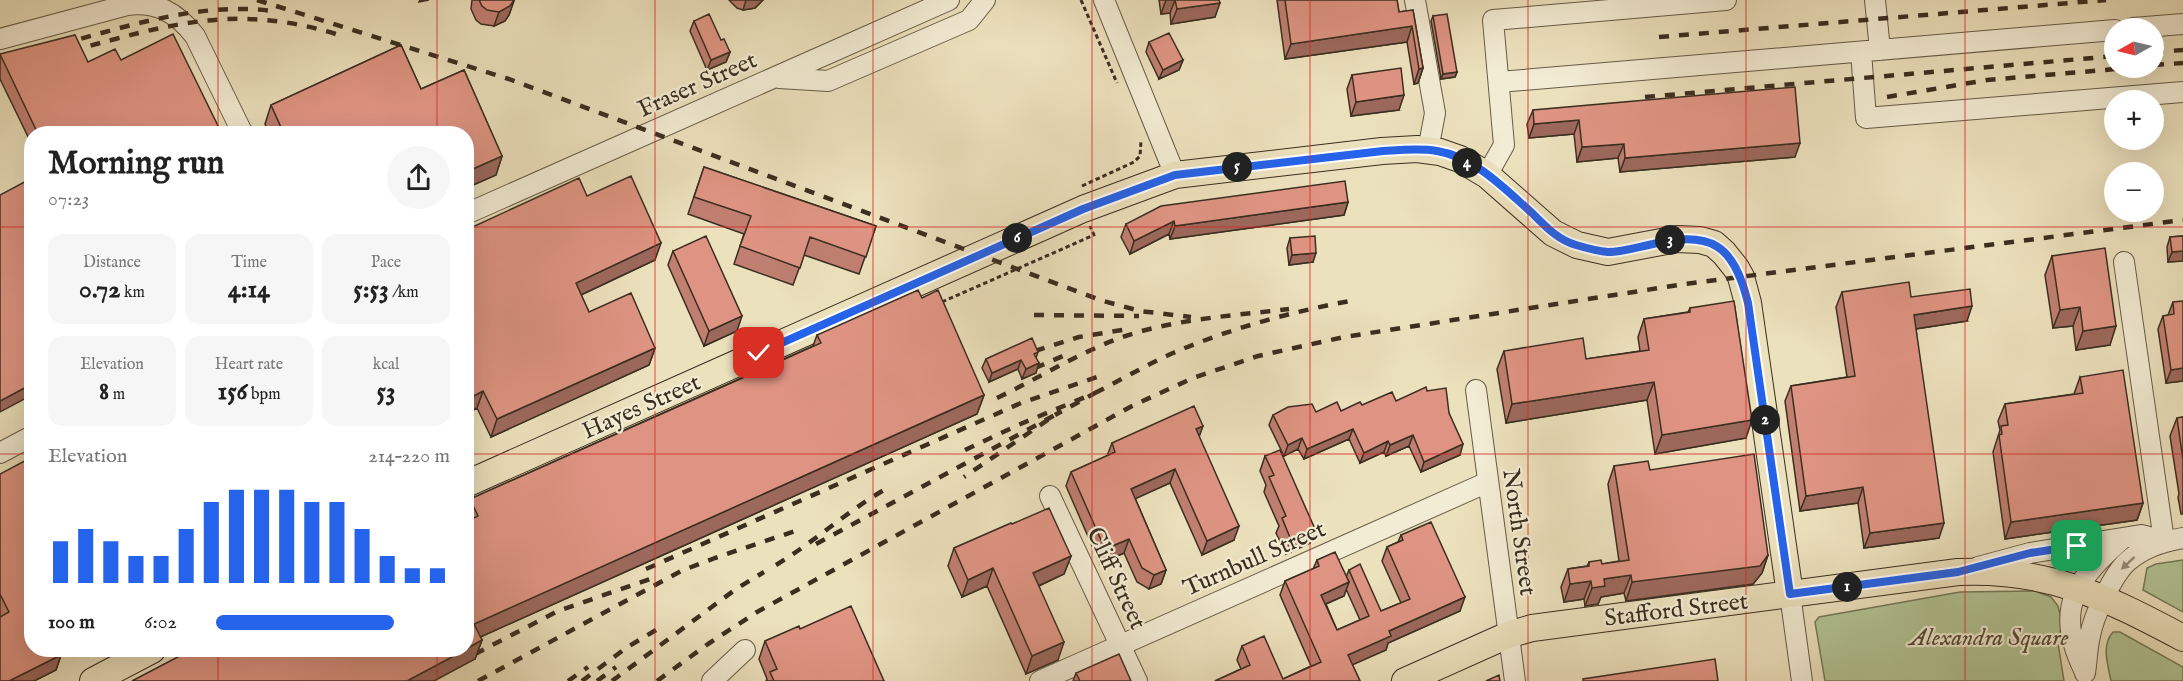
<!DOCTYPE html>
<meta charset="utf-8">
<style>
body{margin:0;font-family:"IM FELL English",serif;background:#f6f6f6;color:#222;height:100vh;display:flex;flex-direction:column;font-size:22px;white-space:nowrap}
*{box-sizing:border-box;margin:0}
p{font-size:20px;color:#767676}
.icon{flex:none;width:33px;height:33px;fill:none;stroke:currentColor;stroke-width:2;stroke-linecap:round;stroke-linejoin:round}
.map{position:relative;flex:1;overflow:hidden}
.details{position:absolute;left:24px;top:126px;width:450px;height:531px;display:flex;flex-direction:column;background:#fff;border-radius:24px;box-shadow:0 6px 24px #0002}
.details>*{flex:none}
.needle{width:39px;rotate:262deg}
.buttons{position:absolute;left:2104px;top:18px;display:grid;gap:12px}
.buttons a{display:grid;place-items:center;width:60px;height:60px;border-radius:50%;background:#fff;box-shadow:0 6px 24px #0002;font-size:30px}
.pin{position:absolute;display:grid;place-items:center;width:51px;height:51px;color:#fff;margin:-26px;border-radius:12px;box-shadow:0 3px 9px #0006}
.km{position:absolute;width:30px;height:30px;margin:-15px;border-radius:50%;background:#222;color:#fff;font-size:16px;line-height:30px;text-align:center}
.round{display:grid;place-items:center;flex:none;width:63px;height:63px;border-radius:32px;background:#f6f6f6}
.overview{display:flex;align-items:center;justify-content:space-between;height:102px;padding:0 24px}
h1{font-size:33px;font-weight:700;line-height:45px}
.stats{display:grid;grid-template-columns:repeat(3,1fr);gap:9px;height:102px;padding:6px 24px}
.stats div{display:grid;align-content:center;border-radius:15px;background:#f6f6f6;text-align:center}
.stats b{font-size:26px;font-weight:700}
.stats small{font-size:16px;font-weight:400}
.stats p{font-size:16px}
.chart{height:168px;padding:12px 24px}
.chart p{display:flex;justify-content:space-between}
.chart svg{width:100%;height:108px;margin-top:6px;stroke:#2563eb;stroke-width:6}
ul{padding:0 24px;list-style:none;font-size:20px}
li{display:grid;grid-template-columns:96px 72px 1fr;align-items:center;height:45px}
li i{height:15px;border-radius:8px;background:#2563eb}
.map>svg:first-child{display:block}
</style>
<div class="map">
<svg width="2183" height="681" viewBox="0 0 2183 681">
<rect width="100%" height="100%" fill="#ece1bd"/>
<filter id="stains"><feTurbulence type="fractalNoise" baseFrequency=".00333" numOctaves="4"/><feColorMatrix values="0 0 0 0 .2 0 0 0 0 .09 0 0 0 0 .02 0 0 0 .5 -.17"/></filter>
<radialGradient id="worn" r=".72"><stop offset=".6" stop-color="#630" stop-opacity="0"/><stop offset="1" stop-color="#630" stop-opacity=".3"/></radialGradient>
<path fill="#b2c495" stroke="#76795a" stroke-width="1.5" d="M2183 560V612L2143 590 2147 568 2156 564Z
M2035 591 2051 597 2058 606 2062 622 2058 643 2064 681H1825L1815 622 1819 617 1960 592Z
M2113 632H2120L2183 667V681H2111C2108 665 2101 645 2113 632Z"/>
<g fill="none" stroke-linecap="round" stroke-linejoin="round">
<g stroke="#665b46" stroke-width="22">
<path id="minor" d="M1104 0 1175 175
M1415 0 1435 113 1428 150
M1875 0 1880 50
M2133 28 2183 24
M0 39 127 5C157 1 177 13 195 36L243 134
M1861 52 1866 118 2183 92
M779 78 828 81 969 20 985 0
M1499 82 2115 30
M1487 175 1504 145 1493 20 1726 0
M466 214 949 0
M2124 262 2164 541
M1476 390 1515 681
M0 453 32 436
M1050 496 1137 681
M1978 567 2030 553 2141 535 2164 541
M1790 594 1802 681
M2084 670C2053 607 2077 579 2123 538
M2085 673C2087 660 2087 648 2090 636 2093 617 2113 574 2128 561 2143 548 2164 541 2183 538
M712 681 745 650
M1040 681 1488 482"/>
</g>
<g stroke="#3a2e1f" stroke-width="28">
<path id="major" d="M466 484 1083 209 1175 175 1382 151 1417 149 1440 152 1460 159 1487 175 1553 233 1577 245 1608 252 1677 239 1700 240 1714 244 1724 253 1736 268 1741 277 1748 303 1790 594
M93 681 152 650
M1405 681 1508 635 1532 628 1958 572C2048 568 2106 597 2183 638"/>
</g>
<path stroke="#3a2e1f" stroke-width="3" stroke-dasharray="4.5 3" stroke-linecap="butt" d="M1081 0 1117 83
M1082 186 1134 162 1140 156 1141 141
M942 302 1094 235 1090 226"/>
<use href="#minor" stroke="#f3ecd4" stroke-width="20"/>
<use href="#major" stroke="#ece1bd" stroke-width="26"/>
<path stroke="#3a2e1f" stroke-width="4.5" stroke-dasharray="10 10" stroke-linecap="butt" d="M257 0 509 79 1100 300 1140 311 1191 317
M1659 37 2106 0
M62 44C131 25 201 2 273 11
M71 51C170 24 237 3 339 35
M2154 52 2183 50
M2154 65 2183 63
M1645 97 2115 56
M1887 97 1987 80 2128 68
M1034 315 1139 316
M1035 351 1079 337 1128 329
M1035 368 1063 356
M1095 393C1121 380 1146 365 1173 353 1229 329 1290 312 1350 301
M997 398C1037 379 1075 355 1117 339 1171 319 1231 316 1289 309
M965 450 1018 425 1095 393 1055 415
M816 544 1055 415 964 477
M776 565C814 542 846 512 884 490
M646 569 1021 403 1100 376
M475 654 558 611 653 578
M478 681 681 571 715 558 801 529
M568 681 588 667
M582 681 626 648 656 630
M597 681 616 667
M612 681 736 589 764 572
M657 681 708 644 757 612 1132 406 1193 378 1258 356 1344 337 1685 284 2183 220"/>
</g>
<path fill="#c07f71" stroke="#3a2e1f" stroke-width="1.5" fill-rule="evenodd" d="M472 0H514L509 15 505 21 494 26 481 24 476 20 471 9Z
M729 0H763L755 8 743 10 737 8Z
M1159 0H1219L1215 17 1171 24 1170 13 1161 14Z
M1277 0H1397L1399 12 1413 10 1423 68 1418 83 1414 84 1407 42 1285 59Z
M1433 16 1457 72 1455 77 1441 79 1431 21Z
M694 21 721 40 730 52 726 62 707 70 690 31Z
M1149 42 1183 60 1179 70 1159 79 1146 52Z
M401 45 421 89 464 70 502 156 496 175 466 188V134H269L265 124 271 105Z
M0 54 88 62 121 60 222 134H32V145L0 79Z
M1352 75 1399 110 1351 116 1347 89Z
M1533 110 1795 157 1620 172 1618 158 1577 162 1574 134 1529 138 1527 124Z
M704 167 876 226 859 274 804 255 793 285 734 264 744 234 688 214Z
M587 196 655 260 581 295 589 312 655 348 649 365 491 437 477 408 466 414V230Z
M1348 202 1344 215 1170 239 1169 234 1130 254 1121 237 1126 224Z
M2183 236V261L2168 262 2167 247 2170 237Z
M1290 238 1313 262 1289 265 1287 248Z
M673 251 737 331 704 346 668 265Z
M2052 256 2110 345 2076 350 2073 326 2053 328 2045 275Z
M1842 292 1911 297 1967 321 1916 329 1939 538 1864 548 1858 503 1800 511 1785 401 1791 386 1847 377 1836 307Z
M922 298 984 395 977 414 480 637 482 640 475 659 466 650V510L470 499 813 346 817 335Z
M2173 302 2183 381 2166 383 2158 329 2163 316 2168 315Z
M1690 308 1746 438 1655 454 1647 400 1506 423 1497 369 1504 351 1586 359 1640 351 1638 337 1644 319 1688 312Z
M1038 352 1036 358V373L1022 379 1018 369 989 382 982 368 986 359Z
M2080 377 2143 503 2137 520 2005 539 1993 452 2000 430 1998 421 2005 404 2074 394Z
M1427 391 1449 413 1460 455 1421 472 1409 446 1386 456 1384 452 1360 463 1349 439 1304 459 1298 449 1284 456 1269 425 1273 415 1341 411 1362 405 1396 401Z
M2183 417V514H2181L2178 497 2179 494 2170 436 2177 418Z
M1199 437 1234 540 1202 555 1170 483 1135 498 1166 570 1161 584 1149 589 1137 582 1124 553 1100 564 1066 486 1071 472 1107 456 1112 443Z
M1265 456 1315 529 1310 543 1286 554 1276 533 1279 526 1264 492 1266 485 1260 471Z
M1614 466 1650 470 1768 555 1762 573 1753 584 1626 601 1624 593 1601 597 1598 604 1585 606 1584 599 1564 602 1561 587 1568 569 1587 566 1589 562 1602 564 1619 561 1608 484Z
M0 474 32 650 61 655 56 670 34 681H0Z
M1012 524 1071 556 1064 574 1039 586 1058 660 1026 674 987 586 962 597 948 566 954 548Z
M1401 535 1460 611 1388 643 1386 650 1352 664 1360 681H1215L1241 669 1237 660 1242 646 1283 679 1311 666 1280 595 1285 581 1313 569 1317 560 1346 577 1349 570 1381 611 1401 603 1382 561 1387 547 1398 542ZM1346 589 1360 620 1337 630 1326 604 1344 596Z
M800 629 884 681H766L767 679 759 659 765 641Z
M1076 673 1131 681H1073Z"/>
<path fill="#9c685c" stroke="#3a2e1f" stroke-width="1.5" d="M420 0H429L419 2Z
M746 0H763L755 8 743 10Z
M1166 0H1175L1170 13 1161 14Z
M514 1 509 15 505 21 494 26 499 12Z
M1220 3 1215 17 1171 24 1177 9Z
M1412 26 1407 42 1285 59 1291 44Z
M730 52 726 62 707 70 711 60Z
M1183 60 1179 70 1159 79 1163 70Z
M1423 68 1418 83 1414 84 1419 69Z
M1457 72 1455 77 1441 79 1443 74Z
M1404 95 1399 110 1351 116 1356 102Z
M1579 120 1574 134 1529 138 1534 124Z
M1800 143 1795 157 1620 172 1625 158Z
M1624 144 1618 158 1577 162 1582 147Z
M502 156 496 175 466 188V172Z
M1348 202 1344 215 1170 239 1175 226Z
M1174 221 1169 234 1130 254 1134 241Z
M661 243 655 260 570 300 576 283Z
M2183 251V261L2168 262 2172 252Z
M1316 253 1313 262 1289 265 1292 255Z
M1972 306 1967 321 1908 330 1914 315Z
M2080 307 2073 326 2053 328 2060 310Z
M742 316 737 331 704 346 709 331Z
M2116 326 2110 345 2076 350 2083 331Z
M655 348 649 365 491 437 497 419Z
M1021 360 1018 369 989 382 992 373Z
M1039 363 1036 373 1022 379 1026 369Z
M2183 368V381L2166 383 2171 370Z
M1654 382 1647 400 1506 423 1512 404Z
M32 384V392L30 396 0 412V401Z
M483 391 477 408 466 414V400Z
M984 395 977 414 467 643 474 624Z
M1752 420 1746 438 1655 454 1662 435Z
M1203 426 1198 440 1196 429Z
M1353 429 1349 439 1304 459 1307 449Z
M1413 435 1409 446 1386 456 1390 445Z
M1302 438 1298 449 1284 456 1288 445Z
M1388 441 1384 452 1360 463 1364 453Z
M1463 444 1460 455 1421 472 1424 462Z
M1175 469 1170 483 1126 503 1131 489Z
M1863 487 1858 503 1800 511 1806 496Z
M2143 503 2137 520 2005 539 2011 522Z
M1944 523 1939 538 1864 548 1870 533Z
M1239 526 1234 540 1202 555 1207 541Z
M1315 529 1310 543 1286 554 1291 540Z
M1129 539 1124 553 1100 564 1105 549Z
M1768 555 1762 573 1753 584 1626 601 1632 582Z
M1071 556 1064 574 1027 591 1033 573Z
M993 568 987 586 962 597 968 580Z
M1166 570 1161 584 1149 589 1154 575Z
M1631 575 1624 593 1601 597 1598 604 1585 606 1592 588 1604 579Z
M1591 581 1584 599 1564 602 1570 584Z
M1349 582 1344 596 1316 608 1321 595Z
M1465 597 1460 611 1388 643 1386 650 1343 669 1348 655 1389 631Z
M482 640 475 659 434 681H407Z
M1064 642 1058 660 1026 674 1032 656Z
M61 655 56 670 34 681H9Z"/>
<path fill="#df9483" stroke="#3a2e1f" stroke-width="1.5" d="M479 0H514L510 6 499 12 487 10 482 6Z
M1175 0H1219L1220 3 1177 9Z
M1285 0H1397L1399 12 1413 10 1423 68 1419 69 1412 26 1291 44Z
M709 14 721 40 724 39 730 52 711 60 694 21Z
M1447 14 1457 72 1443 74 1433 16Z
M1169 33 1183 60 1163 70 1149 42Z
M173 34 222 134H55L54 132 50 134H38L0 54 75 35 88 62 115 49 121 60Z
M401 45 421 89 464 70 502 156 466 172V134H284L271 105Z
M1401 68 1404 95 1356 102 1352 75Z
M1795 87 1800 143 1625 158 1624 144 1582 147 1579 120 1534 124 1533 110Z
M704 167 876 226 866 257 810 237 800 268 740 246 751 216 694 197Z
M631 176 661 243 576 283 589 312 631 293 655 348 497 419 483 391 466 400V230L579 178 587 196Z
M32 178V384L0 401V195Z
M1345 181 1348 202 1175 226 1174 221 1134 241 1126 224 1161 206Z
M706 236 742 316 709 331 673 251Z
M1315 236 1316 253 1292 255 1290 238Z
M2183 236V251L2172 252 2170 237Z
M2105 248 2116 326 2083 331 2080 307 2060 310 2052 256Z
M1909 282 1911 297 1970 289 1972 306 1914 315 1944 523 1870 533 1863 487 1806 496 1791 386 1855 376 1842 292Z
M918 290 922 298 938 290 984 395 474 624 482 640 466 649V522L478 516 470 499 821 343 817 335Z
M1734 301 1752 420 1662 435 1654 382 1512 404 1504 351 1583 338 1586 359 1649 350 1644 319 1690 312V308Z
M2183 301V368L2171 370 2163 316 2174 314 2173 302Z
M1032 338 1038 352 1034 354 1039 363 1026 369 1021 360 992 373 986 359Z
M2123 370 2143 503 2011 522 1999 435 2002 434 2001 426 2008 425 2005 404 2083 393 2080 377Z
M1426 387 1427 391 1446 388 1449 413 1463 444 1424 462 1413 435 1390 445 1388 441 1364 453 1353 429 1307 449 1302 438 1288 445 1273 415 1288 407 1312 404 1316 412 1337 402 1341 411 1360 402 1362 405 1392 392 1396 401Z
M1194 406 1203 426 1196 429 1239 526 1207 541 1175 469 1131 489 1166 570 1154 575 1142 568 1129 539 1105 549 1071 472 1115 452 1112 443Z
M2183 417V460L2177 418Z
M1280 450 1315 529 1291 540 1282 518 1286 516 1269 477 1274 475 1265 456Z
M1754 454 1768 555 1760 566 1632 582 1631 575 1604 579 1605 586 1592 588 1591 581 1570 584 1568 569 1589 566V562L1601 560 1602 564 1629 560 1614 466 1648 461 1650 470Z
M32 457V650H59L61 655 9 681H0V617L9 612 0 594V474Z
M1049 508 1071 556 1033 573 1064 642 1032 656 993 568 968 580 954 548 1011 523 1012 524Z
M1431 522 1465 597 1389 631 1391 636 1348 655 1360 681H1215L1250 665 1242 646 1264 636 1283 679 1321 662 1285 581 1319 566 1317 560 1335 552 1349 582 1321 595 1337 630 1369 616 1349 570 1360 564 1381 611 1410 599 1387 547 1403 540 1401 535Z
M851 606 884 681H774L770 672 777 669 765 641 799 626 800 629Z
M191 650H465L407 681H132Z
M1119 654 1131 681H1080L1076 673Z
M1715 659 1718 681H1583V679Z
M1499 675 1500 681H1486Z"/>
<defs><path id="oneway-solid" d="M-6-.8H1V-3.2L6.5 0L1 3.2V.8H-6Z" transform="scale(1.5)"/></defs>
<use fill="#968d7a" href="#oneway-solid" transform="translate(2128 563) rotate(137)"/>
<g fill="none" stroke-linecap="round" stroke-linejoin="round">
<g stroke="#fff" stroke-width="12">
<path id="route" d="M759 353 1083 209 1175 175 1383 151C1401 150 1419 148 1437 151 1475 157 1505 189 1532 213 1545 226 1558 240 1576 245 1586 248 1597 251 1608 252 1623 252 1638 247 1653 244 1711 230 1734 245 1748 303L1790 594 1958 572 2030 553 2077 546"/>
</g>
<use href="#route" stroke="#2563eb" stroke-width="8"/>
</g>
<path fill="none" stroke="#d62828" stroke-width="1.5" stroke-opacity="0.55" d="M218 0V134M437 0V134M655 0V681M873 0V681M1092 0V681M1310 0V681M1528 0V681M1746 0V681M1965 0V681M0 227H32M466 227H2183M0 454H32M466 454H2183M218 650V681M437 650V681"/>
<g text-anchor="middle" stroke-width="4.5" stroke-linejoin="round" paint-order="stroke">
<g font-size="24" fill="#3a2e1f" stroke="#f3ecd4">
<text transform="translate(697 84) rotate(-24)" y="8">Fraser Street</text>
<text transform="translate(641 406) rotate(-24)" y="8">Hayes Street</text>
<text transform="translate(1520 532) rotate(82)" y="8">North Street</text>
<text transform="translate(1254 558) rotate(-24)" y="8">Turnbull Street</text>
<text transform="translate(1117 578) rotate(65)" y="8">Cliff Street</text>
<text transform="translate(1676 609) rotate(-7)" y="8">Stafford Street</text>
</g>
<g font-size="24" font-style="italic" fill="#524c37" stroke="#f3ecd4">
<text x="1989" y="645">Alexandra Square</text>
</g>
</g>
<rect width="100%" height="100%" filter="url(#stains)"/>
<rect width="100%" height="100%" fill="url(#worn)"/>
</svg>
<div class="buttons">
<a><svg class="needle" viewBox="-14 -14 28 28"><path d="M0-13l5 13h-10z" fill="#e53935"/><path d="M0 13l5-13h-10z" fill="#767676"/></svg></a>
<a>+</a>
<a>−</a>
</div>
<div class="pin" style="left:2077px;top:546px;background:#1e9e55"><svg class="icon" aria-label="arrive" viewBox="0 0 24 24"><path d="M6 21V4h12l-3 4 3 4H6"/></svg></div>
<div class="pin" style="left:759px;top:353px;background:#d93025"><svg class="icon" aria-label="check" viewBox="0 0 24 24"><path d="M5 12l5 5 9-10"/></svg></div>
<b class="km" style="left:1847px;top:587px">1</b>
<b class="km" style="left:1765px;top:420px">2</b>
<b class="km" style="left:1670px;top:240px">3</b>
<b class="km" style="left:1467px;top:163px">4</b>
<b class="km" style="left:1237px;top:167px">5</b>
<b class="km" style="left:1017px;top:238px">6</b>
<section class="details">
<div class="overview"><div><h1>Morning run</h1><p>07:23</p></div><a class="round"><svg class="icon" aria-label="share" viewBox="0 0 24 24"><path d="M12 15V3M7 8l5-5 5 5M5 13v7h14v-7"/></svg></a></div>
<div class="stats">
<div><p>Distance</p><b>0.72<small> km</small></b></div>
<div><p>Time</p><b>4:14</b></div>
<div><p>Pace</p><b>5:53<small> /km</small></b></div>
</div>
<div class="stats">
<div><p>Elevation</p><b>8<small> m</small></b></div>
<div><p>Heart rate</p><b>156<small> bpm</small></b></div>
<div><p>kcal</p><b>53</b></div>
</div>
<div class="chart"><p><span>Elevation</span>214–220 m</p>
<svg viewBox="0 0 160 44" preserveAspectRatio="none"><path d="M5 44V27M15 44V22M25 44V27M35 44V33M45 44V33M55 44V22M65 44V11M75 44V6M85 44V6M95 44V6M105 44V11M115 44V11M125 44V22M135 44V33M145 44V38M155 44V38"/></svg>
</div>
<ul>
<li><b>100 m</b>6:02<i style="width:76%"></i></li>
</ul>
</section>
</div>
